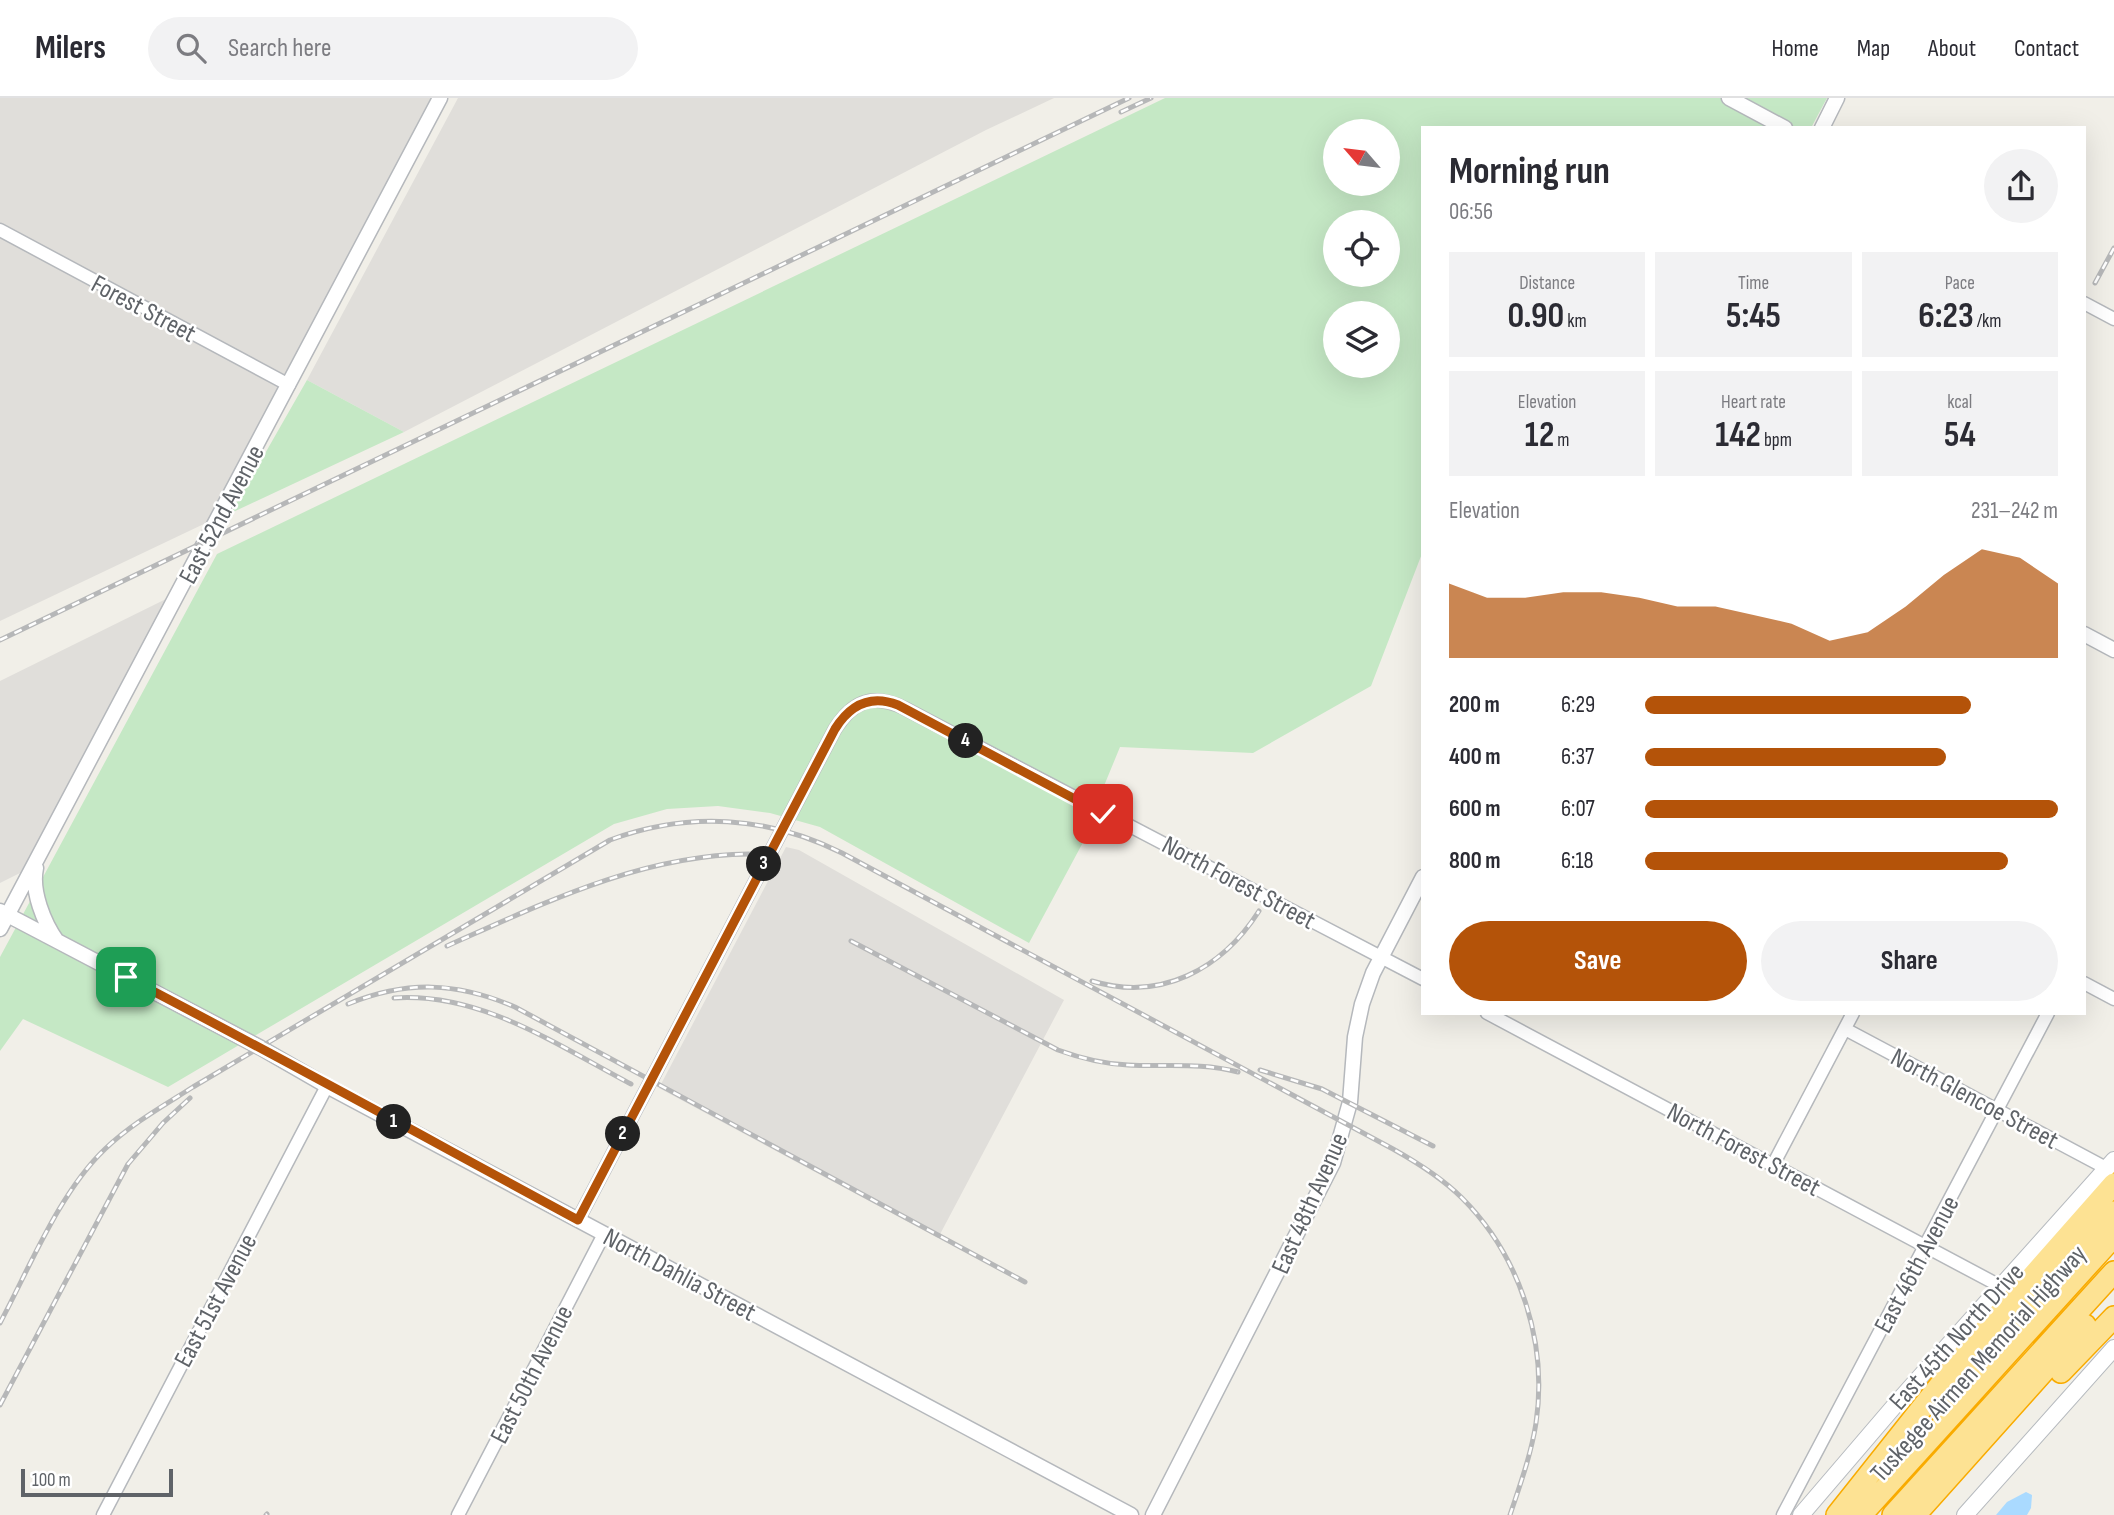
<!DOCTYPE html>
<meta charset="utf-8">
<style>
body{margin:0;font-family:"Sofia Sans Condensed",sans-serif;background:#f2f2f3;color:#2b2b33;height:100vh;display:flex;flex-direction:column;font-size:26px;white-space:nowrap}
*{box-sizing:border-box;margin:0}
p{font-size:23px;color:#7c7c81}
.icon{flex:none;width:38px;height:38px;fill:none;stroke:currentColor;stroke-width:2;stroke-linecap:round;stroke-linejoin:round}
.map{position:relative;flex:1;overflow:hidden}
.drawer{position:absolute;left:1421px;top:28px;width:665px;height:889px;display:flex;flex-direction:column;background:#fff;border-radius:0px;box-shadow:0 7px 28px #0002}
.drawer>*{flex:none}
.needle{width:46px;rotate:298deg}
.fabs{position:absolute;left:1323px;top:21px;display:grid;gap:14px}
.fabs a{display:grid;place-items:center;width:77px;height:77px;border-radius:50%;background:#fff;box-shadow:0 7px 28px #0002;font-size:35px}
.scale{position:absolute;left:21px;bottom:18px;width:152px;box-sizing:border-box;padding-left:7px;border:4px solid #5f6368;border-top:0;font-size:19px;line-height:24px;white-space:nowrap;color:#5f6368;-webkit-text-stroke:5px #fff;paint-order:stroke}
.pin{position:absolute;display:grid;place-items:center;width:60px;height:60px;color:#fff;margin:-30px;border-radius:14px;box-shadow:0 4px 10px #0006}
.km{position:absolute;width:35px;height:35px;margin:-18px;border-radius:50%;background:#222;color:#fff;font-size:19px;line-height:35px;text-align:center}
.round{display:grid;place-items:center;flex:none;width:74px;height:74px;border-radius:37px;background:#f2f2f3}
.headline{display:flex;align-items:center;justify-content:space-between;height:119px;padding:0 28px}
h1{font-size:38px;font-weight:700;line-height:52px}
.figures{display:grid;grid-template-columns:repeat(3,1fr);gap:10px;height:119px;padding:7px 28px}
.figures div{display:grid;align-content:center;border-radius:0px;background:#f2f2f3;text-align:center}
.figures b{font-size:35px;font-weight:700}
.figures small{font-size:19px;font-weight:400}
.figures p{font-size:19px}
.chart{height:196px;padding:14px 28px}
.chart p{display:flex;justify-content:space-between}
.chart svg{width:100%;height:126px;margin-top:7px;fill:#b45309;opacity:.7}
.button{display:flex;gap:14px;margin-top:auto;padding:14px 28px}
.button a{flex:1;height:80px;border-radius:42px;background:#b45309;color:#fff;font-size:28px;font-weight:700;line-height:80px;text-align:center}
.button a+a{background:#f2f2f3;color:#2b2b33}
ul{padding:0 28px;list-style:none;font-size:23px}
li{display:grid;grid-template-columns:112px 84px 1fr;align-items:center;height:52px}
li i{height:18px;border-radius:9px;background:#b45309}
header{display:flex;align-items:center;gap:42px;box-sizing:border-box;height:98px;padding:0 35px;background:#fff;border-bottom:2px solid #e1e1e2}
header strong{font-size:33px}
nav{display:flex;gap:38px;margin-inline-start:auto;font-size:24px}
.search{width:490px;height:63px;background:#f2f2f3;display:flex;align-items:center;gap:18px;box-sizing:border-box;padding:0 24px;border-radius:38px;color:#7c7c81;font-size:26px}
.map>svg:first-child{display:block}
</style>
<header>
<strong>Milers</strong>
<div class="search"><svg class="icon" aria-label="search" viewBox="0 0 24 24"><circle cx="10" cy="10" r="6"/><path d="M15 15l6 6"/></svg>Search here</div>
<nav><a>Home</a><a>Map</a><a>About</a><a>Contact</a></nav>
</header>
<div class="map">
<svg width="2114" height="1417" viewBox="0 0 2114 1417">
<rect width="100%" height="100%" fill="#f1efe8"/>
<path fill="#e0deda" d="M0 0H431L208 424 0 523Z
M458 0H1054L986 32 404 334 307 282Z
M168 500 24 773 0 785V583Z
M786 749 799 752 1064 902 938 1140 659 990Z"/>
<path fill="#c5e8c5" fill-rule="evenodd" d="M1165 0H1827L1811 30H1423V453L1371 588 1253 655 1120 649 1099 700 1095 722 1029 845 820 729 770 715 718 708 667 711 614 726 168 989 23 921 0 953V859L217 456ZM1335 33H1388V86H1335ZM1335 124H1388V177H1335ZM1335 215H1388V268H1335Z
M307 282 404 334 231 415Z"/>
<path fill="#aadaff" d="M2026 1394 2032 1397 2031 1410 2027 1417H1996L2007 1404Z"/>
<g fill="none" stroke-linecap="round" stroke-linejoin="round">
<g stroke="#b5b8bc" stroke-width="15">
<path id="minor" d="M0 132 289 287
M2084 205 2114 221
M2084 885 2114 901
M1487 915 2000 1188
M1845 931 2106 1070
M1773 1067 1853 915
M578 1122 835 631C853 603 872 595 904 610L1423 881
M103 1417 327 988
M458 1417 604 1136
M1783 1417 2048 915"/>
</g>
<g stroke="#b5b8bc" stroke-width="17">
<path id="tertiary" d="M1729 0 1785 30
M1822 30 1837 0
M2084 536 2114 552
M36 770C31 793 44 825 57 843
M0 813 261 950 327 988 1131 1417
M0 831 440 0
M1153 1417 1333 1065 1350 1004 1355 939 1362 906 1373 875 1423 779"/>
</g>
<g stroke="#b6babf" stroke-width="18">
<path id="secondary" d="M1801 1417 1902 1299 2114 1062
M1965 1417 2114 1250"/>
</g>
<g stroke="#f9ab00" stroke-width="24">
<path id="motorway" d="M2061 1274 2114 1219
M1942 1305 2114 1114
M1837 1417 1972 1247 2114 1086
M1861 1417 2114 1138
M1893 1417 2114 1174
M1915 1417 2085 1227"/>
</g>
<use href="#minor" stroke="#fff" stroke-width="12"/>
<use href="#tertiary" stroke="#fff" stroke-width="14"/>
<use href="#secondary" stroke="#fff" stroke-width="16"/>
<use href="#motorway" stroke="#fde293" stroke-width="21"/>
<g stroke="#b6b7b8" stroke-width="5">
<path id="rail" d="M1121 14 1151 0
M2095 185 2114 150
M0 542 1129 0
M851 843 1058 952C1080 960 1104 966 1128 967 1165 969 1201 964 1238 974
M447 848C544 805 641 757 749 756
M1092 883C1161 904 1222 871 1259 813
M394 900C481 894 557 947 631 986
M348 906C407 882 457 884 515 909L1025 1184
M1260 972 1322 991 1433 1048
M0 1225C30 1169 59 1095 105 1051 131 1026 163 1008 193 989L610 742C688 713 768 718 842 755L1393 1051C1418 1065 1442 1080 1462 1100 1520 1158 1548 1244 1536 1325 1531 1357 1520 1387 1510 1417
M0 1307 128 1066 163 1025 190 1000
M266 1417 267 1416"/>
</g>
<use href="#rail" stroke="#fff" stroke-width="2.5" stroke-dasharray="8" stroke-linecap="butt"/>
</g>
<g fill="none" stroke-linecap="round" stroke-linejoin="round">
<g stroke="#fff" stroke-width="14">
<path id="route" d="M126 879C278 958 428 1041 578 1122L835 631C850 607 870 596 898 607L1103 716"/>
</g>
<use href="#route" stroke="#b45309" stroke-width="9"/>
</g>
<g text-anchor="middle" stroke-width="5" stroke-linejoin="round" paint-order="stroke">
<g font-size="26" fill="#5f6368" stroke="#fff">
<text transform="translate(144 210) rotate(28)" y="9">Forest Street</text>
<text transform="translate(221 416) rotate(-62)" y="9">East 52nd Avenue</text>
<text transform="translate(1239 784) rotate(28)" y="9">North Forest Street</text>
<text transform="translate(1975 1000) rotate(28)" y="9">North Glencoe Street</text>
<text transform="translate(1744 1051) rotate(28)" y="9">North Forest Street</text>
<text transform="translate(1309 1105) rotate(-66)" y="9">East 48th Avenue</text>
<text transform="translate(1916 1166) rotate(-62)" y="9">East 46th Avenue</text>
<text transform="translate(680 1176) rotate(28)" y="9">North Dahlia Street</text>
<text transform="translate(215 1202) rotate(-62)" y="9">East 51st Avenue</text>
<text transform="translate(1956 1238) rotate(-48)" y="9">East 45th North Drive</text>
<text transform="translate(1978 1265) rotate(-48)" y="9">Tuskegee Airmen Memorial Highway</text>
<text transform="translate(531 1276) rotate(-63)" y="9">East 50th Avenue</text>
</g>
</g>
</svg>
<div class="fabs">
<a><svg class="needle" viewBox="-14 -14 28 28"><path d="M0-13l5 13h-10z" fill="#e53935"/><path d="M0 13l5-13h-10z" fill="#7c7c81"/></svg></a>
<a><svg class="icon" aria-label="locate" viewBox="0 0 24 24"><circle cx="12" cy="12" r="6"/><path d="M12 2v4M12 18v4M2 12h4M18 12h4"/></svg></a>
<a><svg class="icon" aria-label="layers" viewBox="0 0 24 24"><path d="M12 4l9 5-9 5-9-5zM3 14l9 5 9-5"/></svg></a>
</div>
<div class="scale">100 m</div>
<div class="pin" style="left:126px;top:879px;background:#1e9e55"><svg class="icon" aria-label="arrive" viewBox="0 0 24 24"><path d="M6 21V4h12l-3 4 3 4H6"/></svg></div>
<div class="pin" style="left:1103px;top:716px;background:#d93025"><svg class="icon" aria-label="check" viewBox="0 0 24 24"><path d="M5 12l5 5 9-10"/></svg></div>
<b class="km" style="left:394px;top:1024px">1</b>
<b class="km" style="left:623px;top:1036px">2</b>
<b class="km" style="left:764px;top:766px">3</b>
<b class="km" style="left:966px;top:643px">4</b>
<section class="drawer">
<div class="headline"><div><h1>Morning run</h1><p>06:56</p></div><a class="round"><svg class="icon" aria-label="share" viewBox="0 0 24 24"><path d="M12 15V3M7 8l5-5 5 5M5 13v7h14v-7"/></svg></a></div>
<div class="figures">
<div><p>Distance</p><b>0.90<small> km</small></b></div>
<div><p>Time</p><b>5:45</b></div>
<div><p>Pace</p><b>6:23<small> /km</small></b></div>
</div>
<div class="figures">
<div><p>Elevation</p><b>12<small> m</small></b></div>
<div><p>Heart rate</p><b>142<small> bpm</small></b></div>
<div><p>kcal</p><b>54</b></div>
</div>
<div class="chart"><p><span>Elevation</span>231–242 m</p>
<svg viewBox="0 0 160 44" preserveAspectRatio="none"><path d="M0 44V18L10 23L20 23L30 21L40 21L50 23L60 26L70 26L80 29L90 32L100 38L110 35L120 26L130 15L140 6L150 9L160 18V44z"/></svg>
</div>
<ul>
<li><b>200 m</b>6:29<i style="width:79%"></i></li>
<li><b>400 m</b>6:37<i style="width:73%"></i></li>
<li><b>600 m</b>6:07<i style="width:100%"></i></li>
<li><b>800 m</b>6:18<i style="width:88%"></i></li>
</ul>
<div class="button"><a>Save</a><a>Share</a></div>
</section>
</div>
